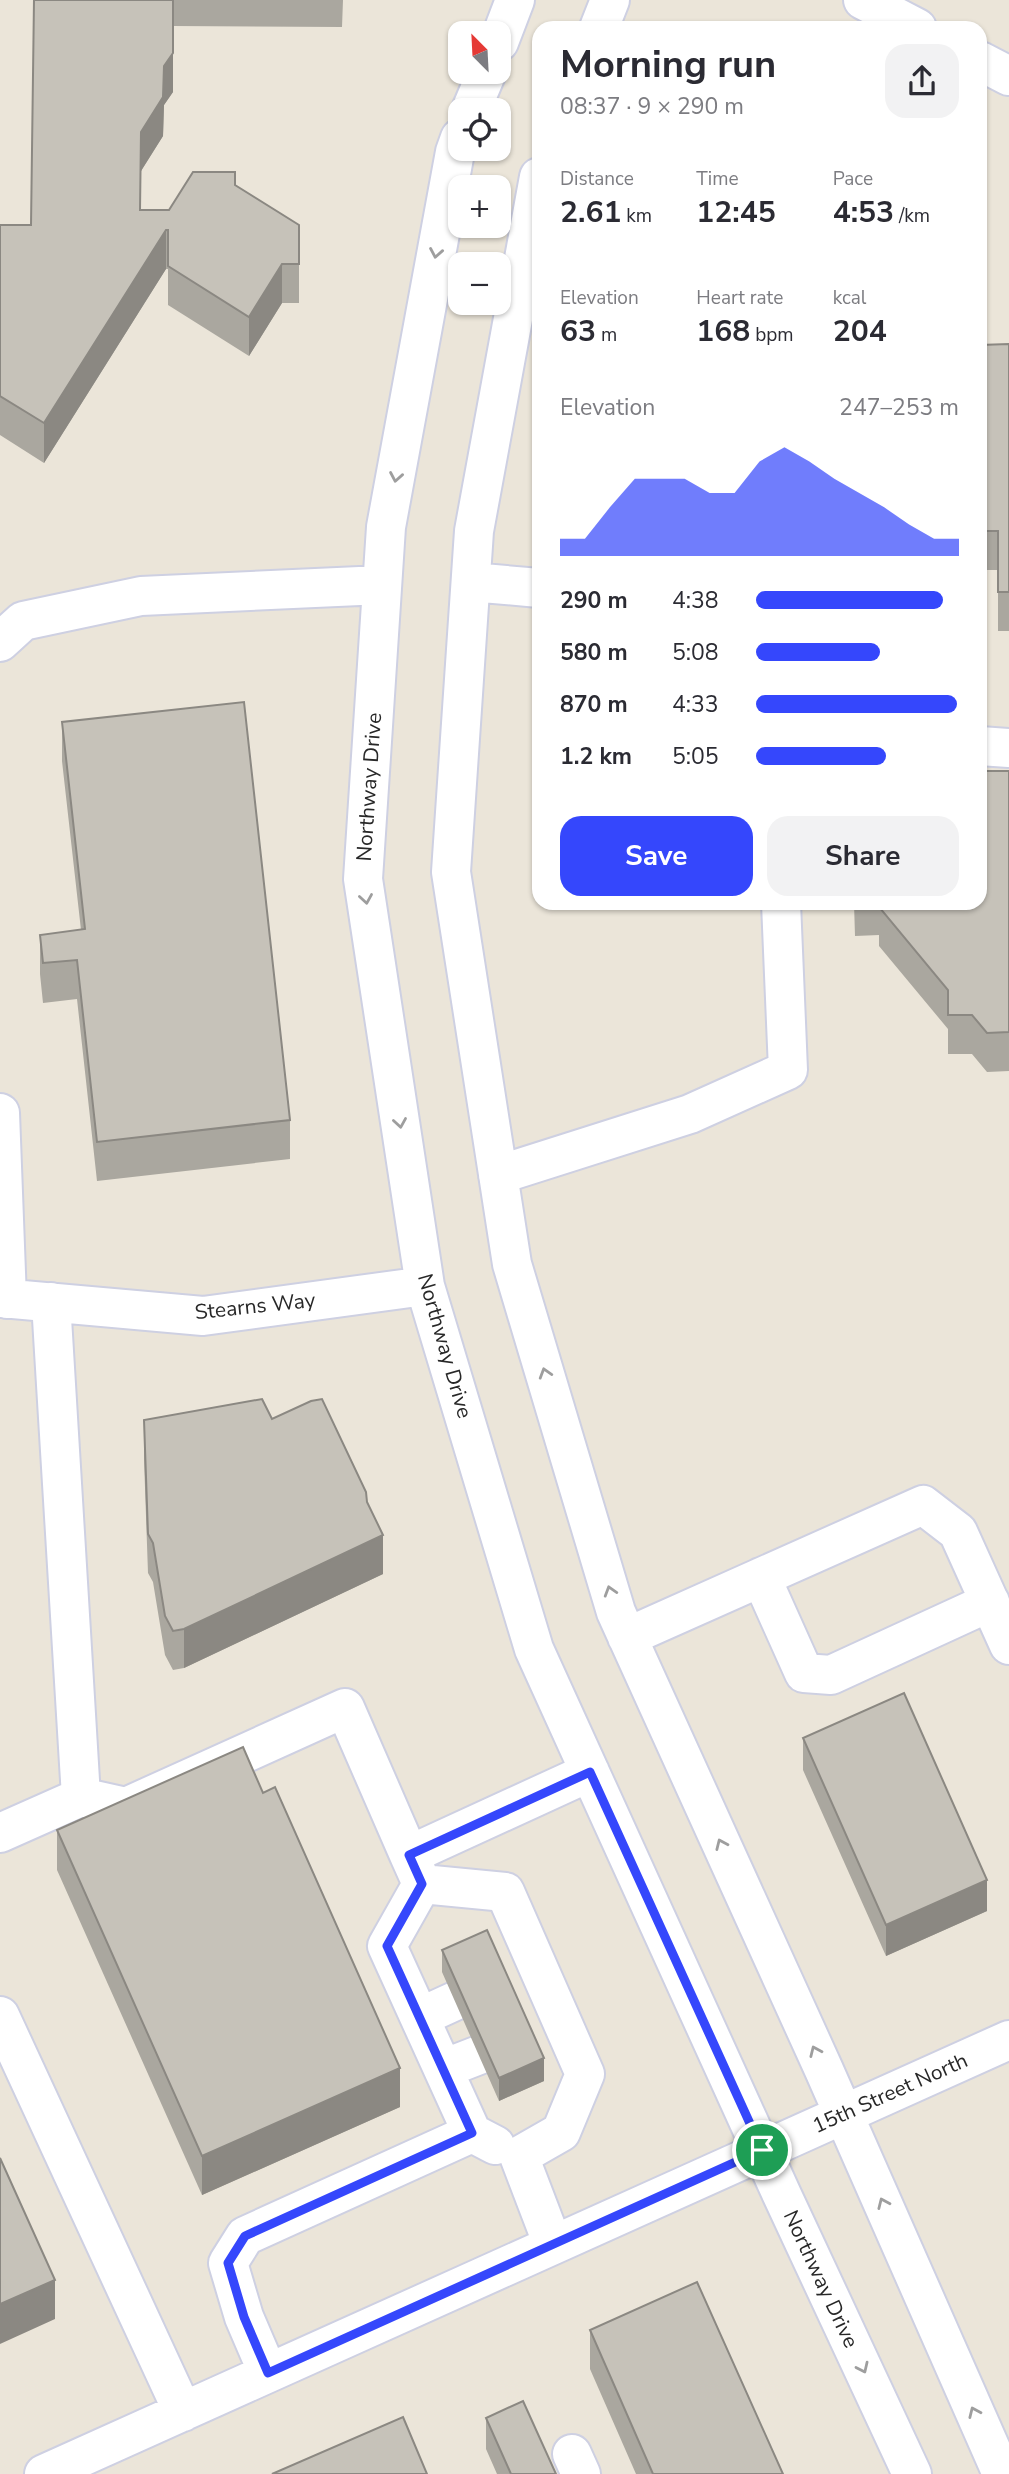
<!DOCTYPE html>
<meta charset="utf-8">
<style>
body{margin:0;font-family:"Nunito Sans",sans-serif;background:#f2f2f3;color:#2b2b33;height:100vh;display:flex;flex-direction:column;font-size:26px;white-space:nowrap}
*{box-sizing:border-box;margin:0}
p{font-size:23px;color:#7c7c81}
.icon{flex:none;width:38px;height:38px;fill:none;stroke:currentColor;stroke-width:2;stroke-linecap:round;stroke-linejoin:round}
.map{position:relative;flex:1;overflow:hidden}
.sheet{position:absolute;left:532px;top:21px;width:455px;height:889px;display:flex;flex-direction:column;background:#fff;border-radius:21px;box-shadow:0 2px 5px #0004}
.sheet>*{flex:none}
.needle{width:46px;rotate:336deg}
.buttons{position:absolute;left:448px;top:21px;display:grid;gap:14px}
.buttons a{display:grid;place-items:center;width:63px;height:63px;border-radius:14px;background:#fff;box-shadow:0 2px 5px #0004;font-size:35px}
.pin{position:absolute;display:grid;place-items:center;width:60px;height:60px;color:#fff;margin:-30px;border:4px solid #fff;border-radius:50%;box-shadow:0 2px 7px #0007}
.round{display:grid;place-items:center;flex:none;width:74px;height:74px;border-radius:21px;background:#f2f2f3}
.headline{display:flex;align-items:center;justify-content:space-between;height:119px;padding:0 28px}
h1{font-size:38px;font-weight:700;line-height:52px}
.metrics{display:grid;grid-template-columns:repeat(3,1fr);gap:10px;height:119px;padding:7px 28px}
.metrics div{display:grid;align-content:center}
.metrics b{font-size:30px;font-weight:700}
.metrics small{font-size:19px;font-weight:400}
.metrics p{font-size:19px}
.chart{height:196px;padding:14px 28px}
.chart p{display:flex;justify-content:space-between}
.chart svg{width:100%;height:126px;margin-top:7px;fill:#3547fc;opacity:.7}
.button{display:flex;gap:14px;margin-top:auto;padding:14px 28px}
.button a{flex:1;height:80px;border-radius:21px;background:#3547fc;color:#fff;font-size:28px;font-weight:700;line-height:80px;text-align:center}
.button a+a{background:#f2f2f3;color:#2b2b33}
ul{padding:0 28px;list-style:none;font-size:23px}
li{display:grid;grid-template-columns:112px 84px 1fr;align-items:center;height:52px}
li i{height:18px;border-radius:9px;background:#3547fc}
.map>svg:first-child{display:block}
</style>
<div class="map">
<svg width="1009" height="2474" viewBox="0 0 1009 2474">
<rect width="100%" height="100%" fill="#ebe5d9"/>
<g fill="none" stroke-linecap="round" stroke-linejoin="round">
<g stroke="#ced0e2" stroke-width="42">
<path id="minor" d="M863 0 917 28
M599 28 610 0
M499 42 515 0
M980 61 1009 76
M471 110 487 72
M460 138 455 152 386 527 363 879 425 1286 534 1649 782 2195 912 2474
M539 177 474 531 451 872 512 1264 616 1612 824 2070 1002 2474
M471 582 539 588
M0 642 23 621 141 596 382 585
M980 746 1009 748
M0 1113 7 1299
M498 1175 690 1114 788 1070 781 903
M0 1298 203 1316 425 1286
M761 1577 804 1673 831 1675 990 1602
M627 1637 923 1505 958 1532 1009 1645
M81 1797 126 1807 345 1708 409 1855 590 1772
M0 1833 81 1797 51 1302
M409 1855 422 1884 505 1892 585 2074 561 2132 519 2156 553 2245
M422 1884 387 1946 472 2133 495 2145
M0 2016 183 2412
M420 2017 455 2001
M443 2069 479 2055
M268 2373 244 2317 228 2263 245 2236 472 2133
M572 2454 581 2474
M44 2474 1009 2040"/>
</g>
<use href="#minor" stroke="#fff" stroke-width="38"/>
</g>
<path fill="#aaa79f" d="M34 0H343L342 27 173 26V92L164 105 163 136 141 171V210H169L235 185 299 225V303H282L249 356 168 305V269H166L44 463 0 435V225H31Z
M1009 344V631H998V570H980V345Z
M62 722 290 1120V1159L97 1181 77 999 43 1003 40 974V935L81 930 62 761Z
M1009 771V1071L987 1072 972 1054H948V1029L879 946V935L855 936 854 903H980Z
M272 1419 383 1574 184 1668 173 1670 165 1655 153 1582 148 1573 144 1459V1420Z
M803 1738 987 1911 886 1956 803 1770Z
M57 1830 400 2107 202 2195 57 1870Z
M442 1950 544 2081 499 2101 442 1972Z
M590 2330 783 2474H636L590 2369Z
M486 2418 556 2474H497L486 2449Z"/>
<path fill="#8b8882" d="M173 0V92L164 105 163 136 141 171V132Z
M166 230V269L44 463V423Z
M282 264V303L249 356V317Z
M383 1535V1574L184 1668V1629Z
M987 1880V1911L886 1956V1925Z
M544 2058V2081L499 2101V2078Z
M400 2068V2107L202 2195V2156Z
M55 2280V2319L0 2344V2304Z"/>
<path fill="#c6c2b9" stroke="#8b8882" stroke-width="2" d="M34 0H173V53L164 66 163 97 141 132 140 210H169L193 172H235V185L299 225V264H282L249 317 168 266V230H166L44 423 0 396V225H31Z
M1009 344V592H998V531H980V345Z
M244 702 290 1120 97 1142 77 960 43 963 40 935 85 929 62 722Z
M980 771H1009V1032L987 1033 972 1015H948V990L879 907V903H980Z
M262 1399 272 1419 311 1401 322 1399 366 1492 367 1502 383 1535 184 1629 173 1631 165 1616 153 1543 148 1534 144 1420Z
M904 1693 987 1880 886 1925 803 1738Z
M243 1747 263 1793 275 1787 400 2068 202 2156 57 1830Z
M487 1930 544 2058 499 2078 442 1950Z
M0 2158 55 2280 0 2304Z
M697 2282 783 2474H653L590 2330Z
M523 2401 556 2474H511L486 2418Z
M403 2417 427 2474H272Z"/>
<defs><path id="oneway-chevron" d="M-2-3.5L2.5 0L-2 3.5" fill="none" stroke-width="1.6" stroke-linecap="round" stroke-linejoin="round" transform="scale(1.75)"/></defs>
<g stroke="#9e9e9e">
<use href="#oneway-chevron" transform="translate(436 253) rotate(100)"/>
<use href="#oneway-chevron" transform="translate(396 477) rotate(100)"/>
<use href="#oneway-chevron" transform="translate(366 899) rotate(81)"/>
<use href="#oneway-chevron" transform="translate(400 1123) rotate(81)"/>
<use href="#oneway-chevron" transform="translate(545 1373) rotate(-107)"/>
<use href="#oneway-chevron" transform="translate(610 1591) rotate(-107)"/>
<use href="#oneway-chevron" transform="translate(721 1844) rotate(-114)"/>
<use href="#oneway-chevron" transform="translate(815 2051) rotate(-114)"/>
<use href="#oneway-chevron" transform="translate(883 2203) rotate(-114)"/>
<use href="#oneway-chevron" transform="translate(863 2368) rotate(65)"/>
<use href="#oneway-chevron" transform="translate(974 2412) rotate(-114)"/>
</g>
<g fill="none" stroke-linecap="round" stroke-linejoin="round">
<g stroke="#fff" stroke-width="14">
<path id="route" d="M590 1772 762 2150 268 2373 244 2317 228 2263 245 2236 472 2133 387 1946 422 1884 409 1855Z"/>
</g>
<use href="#route" stroke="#3547fc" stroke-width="9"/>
</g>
<g text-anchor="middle" stroke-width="5" stroke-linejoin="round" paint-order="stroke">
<g font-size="21" fill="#282828" stroke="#fff">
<text transform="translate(369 787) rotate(-86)" y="7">Northway Drive</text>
<text transform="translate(255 1306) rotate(-6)" y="7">Stearns Way</text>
<text transform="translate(445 1346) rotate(74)" y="7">Northway Drive</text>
<text transform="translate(890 2093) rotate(-24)" y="7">15th Street North</text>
<text transform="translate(821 2279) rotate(65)" y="7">Northway Drive</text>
</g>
</g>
</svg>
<div class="buttons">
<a><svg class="needle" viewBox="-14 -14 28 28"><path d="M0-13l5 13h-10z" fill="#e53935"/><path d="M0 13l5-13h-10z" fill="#7c7c81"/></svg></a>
<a><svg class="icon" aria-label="locate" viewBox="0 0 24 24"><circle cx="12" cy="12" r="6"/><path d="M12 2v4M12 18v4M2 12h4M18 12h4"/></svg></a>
<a>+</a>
<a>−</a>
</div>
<div class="pin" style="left:762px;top:2150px;background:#1e9e55"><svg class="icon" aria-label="arrive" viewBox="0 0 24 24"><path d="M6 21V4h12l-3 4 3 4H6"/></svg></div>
<section class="sheet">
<div class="headline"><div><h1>Morning run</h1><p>08:37 · 9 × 290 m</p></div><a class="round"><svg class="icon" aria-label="share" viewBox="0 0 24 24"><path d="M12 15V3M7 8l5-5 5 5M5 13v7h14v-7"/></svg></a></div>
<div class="metrics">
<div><p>Distance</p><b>2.61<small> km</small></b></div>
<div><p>Time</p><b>12:45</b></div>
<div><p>Pace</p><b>4:53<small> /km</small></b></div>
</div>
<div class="metrics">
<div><p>Elevation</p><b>63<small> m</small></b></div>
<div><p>Heart rate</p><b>168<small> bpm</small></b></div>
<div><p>kcal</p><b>204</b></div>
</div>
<div class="chart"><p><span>Elevation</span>247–253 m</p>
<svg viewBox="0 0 160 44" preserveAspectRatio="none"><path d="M0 44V38L10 38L20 27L30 17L40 17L50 17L60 22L70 22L80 11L90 6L100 11L110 17L120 22L130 27L140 33L150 38L160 38V44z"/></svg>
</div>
<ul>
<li><b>290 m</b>4:38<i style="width:92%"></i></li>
<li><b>580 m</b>5:08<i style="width:61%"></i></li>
<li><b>870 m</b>4:33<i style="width:99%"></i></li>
<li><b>1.2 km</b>5:05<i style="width:64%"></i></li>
</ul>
<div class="button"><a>Save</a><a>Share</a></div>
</section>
</div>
